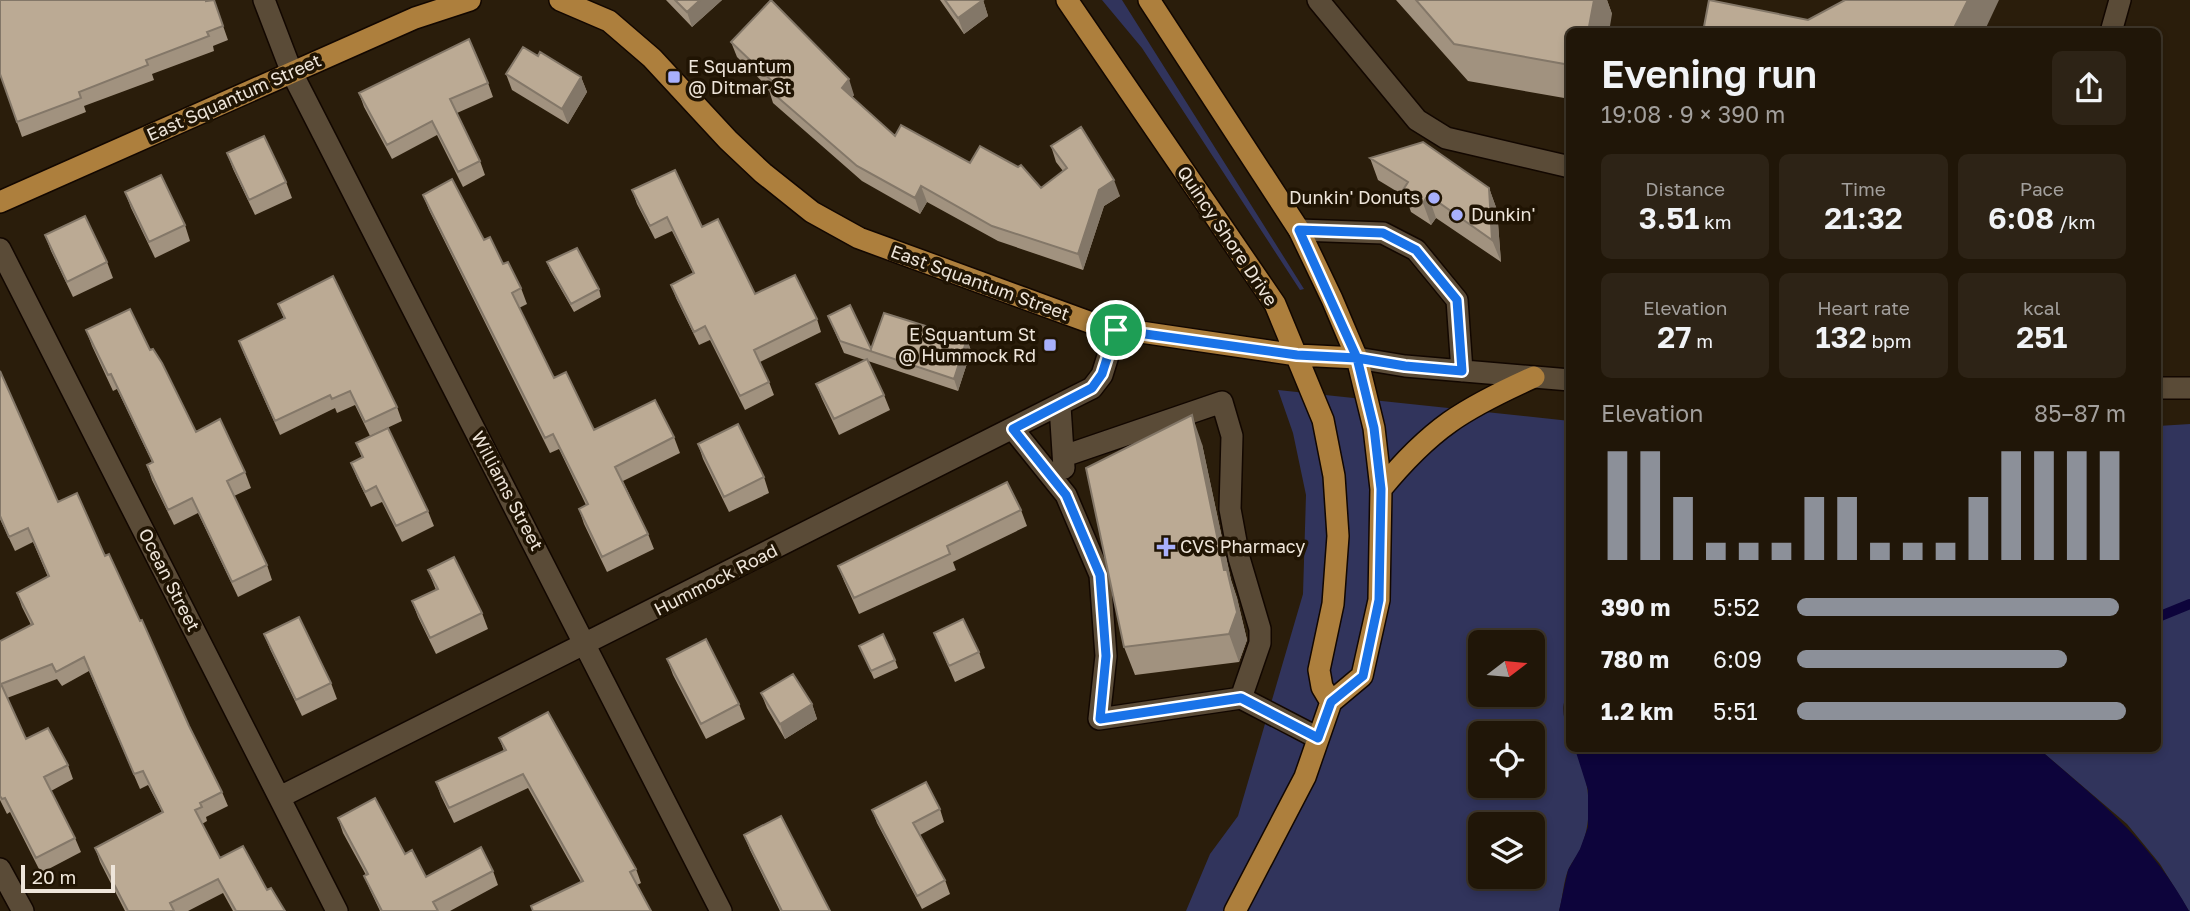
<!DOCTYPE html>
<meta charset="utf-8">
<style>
body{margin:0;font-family:"Golos Text",sans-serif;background:#2d2316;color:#f1f3f6;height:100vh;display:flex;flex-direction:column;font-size:26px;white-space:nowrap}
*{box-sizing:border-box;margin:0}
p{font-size:23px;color:#a29f9c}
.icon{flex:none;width:38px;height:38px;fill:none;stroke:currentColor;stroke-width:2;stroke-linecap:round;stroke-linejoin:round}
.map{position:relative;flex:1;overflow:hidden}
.panel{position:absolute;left:1566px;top:28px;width:595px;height:724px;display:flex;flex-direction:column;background:#201608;border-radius:10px;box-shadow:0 4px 10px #0003,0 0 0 2px #3d3529}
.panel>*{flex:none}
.needle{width:46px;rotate:74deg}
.buttons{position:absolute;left:1468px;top:630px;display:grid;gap:14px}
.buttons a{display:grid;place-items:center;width:77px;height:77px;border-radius:10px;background:#201608;box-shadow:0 4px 10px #0003,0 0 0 2px #3d3529;font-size:35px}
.scale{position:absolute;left:21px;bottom:18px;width:94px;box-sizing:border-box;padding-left:7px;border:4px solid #eee5da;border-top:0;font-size:19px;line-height:24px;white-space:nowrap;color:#eee5da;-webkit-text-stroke:5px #201403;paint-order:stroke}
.pin{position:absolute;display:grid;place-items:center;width:60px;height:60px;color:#fff;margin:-30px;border:4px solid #fff;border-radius:50%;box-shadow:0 2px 7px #0007}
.round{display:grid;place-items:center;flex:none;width:74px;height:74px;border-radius:10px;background:#2d2316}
.overview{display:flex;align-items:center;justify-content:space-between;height:119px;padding:0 35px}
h1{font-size:38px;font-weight:600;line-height:52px}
.metrics{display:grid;grid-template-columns:repeat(3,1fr);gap:10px;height:119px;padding:7px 35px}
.metrics div{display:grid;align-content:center;border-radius:10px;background:#2d2316;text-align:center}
.metrics b{font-size:30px;font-weight:600}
.metrics small{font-size:19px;font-weight:400}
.metrics p{font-size:19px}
.chart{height:196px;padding:14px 35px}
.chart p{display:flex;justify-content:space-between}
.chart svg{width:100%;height:126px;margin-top:7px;stroke:#8c9099;stroke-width:6}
ul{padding:0 35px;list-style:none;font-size:23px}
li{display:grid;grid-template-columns:112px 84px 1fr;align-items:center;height:52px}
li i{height:18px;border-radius:9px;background:#8c9099}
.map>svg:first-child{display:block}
</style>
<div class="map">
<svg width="2190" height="911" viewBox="0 0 2190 911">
<rect width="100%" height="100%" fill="#2a1d0b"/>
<path fill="#31345c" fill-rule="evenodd" d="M1102 0H1122L1304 289 1300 290 1142 48Z
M1278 390 1570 421V690C1555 709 1570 729 1570 749H1575C1590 778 1594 820 1580 850 1577 856 1572 862 1569 868 1563 881 1563 898 1559 911H1186L1210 854 1238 816 1303 594 1306 495 1293 433ZM1480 642H1533V695H1480ZM1480 733H1533V786H1480ZM1480 824H1533V877H1480Z
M2190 424V911H2189L2160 864 2127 824 2039 749H2158V426Z"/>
<path fill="#0d043b" d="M1575 749H2039C2099 801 2150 840 2189 911H1559L1568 870 1580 849 1588 827V790Z"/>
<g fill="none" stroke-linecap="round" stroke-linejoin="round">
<path stroke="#0d043b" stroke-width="10" d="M2158 617 2190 604"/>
<g stroke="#120700" stroke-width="24">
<path id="minor" d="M264 0 292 73 721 911
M1318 0 1417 120 1446 138 1570 167
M2111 32 2120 0
M1299 230 1383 233 1416 250 1457 300 1462 371
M0 249 337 911
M1357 358 1405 366 1570 380
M2158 388H2190
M1060 406 1064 468
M1013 429 1066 495 1100 575 1106 656 1099 719 1241 698 1318 738
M1064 456 1222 402 1232 436 1230 509 1239 558 1260 629V643L1241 698
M280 797 1092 388 1102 375 1116 330
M0 869 23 911"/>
</g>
<g stroke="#120700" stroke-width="24">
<path id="major" d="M560 0 609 21 652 58 728 140 763 173 812 212 859 238 1100 326 1297 355 1357 358
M1067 0 1275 304 1323 420 1334 476 1338 536 1333 604 1319 670 1322 687 1331 702
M1149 0 1299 230 1332 299 1357 358 1374 428 1381 489 1379 600 1362 676 1331 702 1305 777 1235 911
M0 202 415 18 470 0
M1381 489C1431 428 1463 409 1534 377"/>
</g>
<use href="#minor" stroke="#5a4b37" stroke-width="21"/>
<use href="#major" stroke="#ad7f3d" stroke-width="21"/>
</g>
<path fill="#a1927f" d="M214 0 228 40 213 46 214 51 152 74 154 80 84 106 86 112 22 137 0 74 206 1Z
M666 0H722L692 27Z
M940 0H983L988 16 964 34Z
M1396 0H1607L1612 14 1570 32V99L1468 81Z
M731 42 854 95 852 97 895 136 1041 188 1063 171 1056 162 1051 146 1120 196 1104 206 1083 270 998 241 927 202 920 214 862 181 773 103 768 87 737 57Z
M538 56 581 77 587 92 568 124 512 90 506 74Z
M488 83 493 97 457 113 480 161 485 175 463 187 437 135 392 159 364 107 359 93Z
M227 153 286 182 292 198 255 215 233 169Z
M1370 158 1489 188 1497 210 1501 262 1436 218 1431 225 1411 212 1406 197 1378 180Z
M632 190 702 227 755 294 817 319 821 332 760 362 769 382 774 395 745 410 710 340 699 345 676 298 671 285 693 273 672 231 655 239 637 204Z
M125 192 185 225 190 241 155 258 131 208Z
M423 195 484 240 521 288 527 304 519 308 554 378 594 430 674 437 680 453 623 481 648 534 654 549 607 572 584 524 579 509 586 505 559 449 550 453 429 210Z
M45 235 107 262 113 278 73 297 51 251Z
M547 262 599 289 601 297 574 312 550 270Z
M278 304 397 407 402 421 370 436 355 405 337 413 335 408 280 435 244 354 239 341 284 319Z
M828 316 871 349 967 339 971 351 958 391 868 361 884 395 890 410 839 435 822 399 816 384 865 360 844 353Z
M86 330 150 350 196 432 245 472 251 488 234 496 267 565 272 580 238 597 198 513 174 525 152 480 147 465 152 462 117 389 113 391 92 346Z
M0 371 58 502 105 556 140 621 189 726 222 792 228 806 206 817 207 821 202 824 220 858 267 890 285 911H233L223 893 188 911H125L100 862 95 848 162 812 148 785 140 789 89 671 62 686 57 679 7 698 26 739 68 765 73 779 51 791 75 838 81 852 41 873 10 812 7 814 0 800V641L31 625 22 607 17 593 48 577 33 542 15 551 0 519Z
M356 443 428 511 434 526 402 542 382 502 371 507 357 478 351 463 362 458Z
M698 444 764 477 769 493 729 512 703 459Z
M1202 444 1231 580 1237 598 1247 640 1239 662 1135 675 1124 647Z
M1021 510 1027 526 953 562 956 570 859 614 844 581 838 566Z
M428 570 482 613 488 629 436 654 418 617 412 601 436 590Z
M934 633 979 652 985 668 955 682Z
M264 634 331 683 337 699 302 716 270 649Z
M859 646 895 660 898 668 874 679Z
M667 659 739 704 745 719 706 739 673 675Z
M761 693 812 704 817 719 785 739 767 708Z
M499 738 636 869 641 883 637 885 581 882 528 788 454 823 441 796 436 782 504 751Z
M940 809 944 822 920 835 945 880 950 894 922 909 877 823 872 810Z
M338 818 405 854 426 877 493 871 498 885 450 911H380L370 890 364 876 366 875 343 833Z
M744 835 830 911H780L750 850Z"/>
<path fill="#837768" d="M700 0H722L692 27 687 12Z
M983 0 988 16 964 34 958 18Z
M1594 0H1607L1612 14 1609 32H1588Z
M1968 0H1999L1984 32H1952Z
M581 77 587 92 568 124 562 109Z
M849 79 854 95 848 103 842 88Z
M1114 180 1120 196 1104 206 1083 270 1078 254 1099 190Z
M921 186 927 202 920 214 915 198Z
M1489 188 1497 210 1501 262 1492 240Z
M1428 195 1436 218 1431 225 1423 203Z
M967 339 971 351 958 391 954 379Z
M1192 415 1202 444 1231 580 1237 598 1247 640 1239 662 1229 634 1224 570Z
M812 704 817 719 785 739 780 724Z"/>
<path fill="#bbaa94" stroke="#837768" stroke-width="2" d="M0 0H206V1L214 0 223 26 207 32 209 36 146 60 148 65 79 92 81 98 17 122 0 74Z
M675 0H700L687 12Z
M771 0 849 79 842 88 895 136 901 125 970 163 980 146 1018 167 1021 165 1041 188 1067 168 1051 146 1081 127 1114 180 1099 190 1078 254 992 226 921 186 915 198 857 166 767 88 773 82 731 42Z
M945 0H983L958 18Z
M1416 0H1594L1588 32H1570V65L1454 44Z
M1709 0 1808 20 1845 0H1968L1952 32H1703Z
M469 39 488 83 450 99 480 161 458 172 432 121 387 145 359 93Z
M523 47 538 56 540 52 581 77 562 109 506 74Z
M264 136 286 182 249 200 227 153Z
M1423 142 1489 188 1492 240 1428 195 1423 203 1403 190 1408 182 1370 158Z
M675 170 702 227 718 219 755 294 795 275 817 319 754 350 769 382 740 396 705 326 694 332 671 285 694 273 667 217 650 226 632 190Z
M161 175 185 225 149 242 125 192Z
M452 179 484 240 490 237 503 264 508 262 521 288 512 293 554 378 566 372 594 430 655 400 674 437 615 467 648 534 602 557 579 509 588 504 553 434 545 438 423 195Z
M85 216 107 262 67 282 45 235Z
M577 248 599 289 571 304 547 262Z
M333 276 397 407 365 422 350 391 332 399 330 395 275 421 239 341 285 318 278 304Z
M850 305 871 349 884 313 967 339 954 379 840 341 828 316Z
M130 309 150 350 153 349 162 363 196 432 220 419 245 472 227 481 267 565 232 582 192 498 168 510 147 465 153 462 111 374 108 375 86 330Z
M867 359 884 395 834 419 816 384Z
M0 371 58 502 77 493 105 556 109 554 140 621 142 620 189 726 222 792 200 803 202 807 195 810 220 858 243 846 267 890 271 888 285 911H236L218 879 170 903 174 911H128L95 848 163 812 143 771 134 774 84 657 56 672 52 664 1 684 26 739 48 728 68 765 44 777 75 838 36 858 5 798 2 799 0 796V641L33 624 17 593 49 576 28 528 9 537 0 516Z
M1192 415 1224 570H1227L1237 612 1229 634 1124 647 1086 468Z
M738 424 764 477 724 497 698 444Z
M388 428 428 511 396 526 376 486 365 492 351 463 363 457 356 443Z
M1007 482 1021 510 947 546 950 554 854 598 838 566Z
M454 557 482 613 430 638 412 601 438 589 428 570Z
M299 617 331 683 296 700 264 634Z
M963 619 979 652 949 666 934 633Z
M883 634 895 660 871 671 859 646Z
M706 639 739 704 701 724 667 659Z
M793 674 812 704 780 724 761 693Z
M548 712 636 869 630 872 651 911H533L531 906 583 881 523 774 449 808 436 782 506 750 499 738Z
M926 782 940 809 913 823 945 880 917 896 872 810Z
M375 798 405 854 412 850 426 877 481 847 493 871 433 902 438 911H382L364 876 368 874 338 818Z
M781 816 830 911H782L744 835Z"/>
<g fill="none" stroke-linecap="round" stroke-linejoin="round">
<g stroke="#fff" stroke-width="14">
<path id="route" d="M1116 330 1102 374 1092 388 1013 429 1066 495 1100 575 1106 656 1100 719 1241 698 1318 738 1331 702 1363 676 1379 600 1381 489 1374 428 1357 358 1405 366 1462 371 1457 300 1416 250 1383 233 1299 230 1357 358 1297 355 1116 330"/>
</g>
<use href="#route" stroke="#1a73e8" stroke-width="9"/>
</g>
<g fill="#a8b0fc" stroke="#201403" stroke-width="2.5">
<rect x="667" y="70" width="14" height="14" rx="3.5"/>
<circle cx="1434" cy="198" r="7"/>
<circle cx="1457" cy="215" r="7"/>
<rect x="1043" y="338" width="14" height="14" rx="3.5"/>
<path d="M1162.5 536.5h7v7h7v7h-7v7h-7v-7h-7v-7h7z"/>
</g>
<g text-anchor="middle" stroke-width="7" stroke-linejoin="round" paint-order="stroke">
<g font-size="18" fill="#eee5da" stroke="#201403" text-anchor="start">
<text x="688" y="73">E Squantum<tspan x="688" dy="21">@ Ditmar St</tspan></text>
<text x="1420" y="204" text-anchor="end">Dunkin' Donuts</text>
<text x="1471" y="221">Dunkin'</text>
<text x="1036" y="341" text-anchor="end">E Squantum St<tspan x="1036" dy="21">@ Hummock Rd</tspan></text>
<text x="1180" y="553">CVS Pharmacy</text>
</g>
<g font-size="18" fill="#eee5da" stroke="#201403">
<text transform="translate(234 98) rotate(-24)" y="6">East Squantum Street</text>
<text transform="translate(1227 236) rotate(56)" y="6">Quincy Shore Drive</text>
<text transform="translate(980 283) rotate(20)" y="6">East Squantum Street</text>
<text transform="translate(507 491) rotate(62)" y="6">Williams Street</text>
<text transform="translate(169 580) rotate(63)" y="6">Ocean Street</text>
<text transform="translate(716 580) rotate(-27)" y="6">Hummock Road</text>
</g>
</g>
</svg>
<div class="buttons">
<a><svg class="needle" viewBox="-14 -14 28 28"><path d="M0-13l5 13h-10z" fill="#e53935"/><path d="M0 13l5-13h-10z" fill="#a29f9c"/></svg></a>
<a><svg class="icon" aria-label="locate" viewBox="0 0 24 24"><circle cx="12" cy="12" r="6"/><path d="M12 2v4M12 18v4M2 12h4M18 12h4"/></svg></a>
<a><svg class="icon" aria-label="layers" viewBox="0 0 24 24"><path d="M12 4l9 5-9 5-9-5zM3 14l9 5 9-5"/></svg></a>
</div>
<div class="scale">20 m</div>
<div class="pin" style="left:1116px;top:330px;background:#1e9e55"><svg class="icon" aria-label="arrive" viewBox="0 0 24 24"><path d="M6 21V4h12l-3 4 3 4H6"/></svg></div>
<section class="panel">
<div class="overview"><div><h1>Evening run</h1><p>19:08 · 9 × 390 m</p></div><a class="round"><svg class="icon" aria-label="share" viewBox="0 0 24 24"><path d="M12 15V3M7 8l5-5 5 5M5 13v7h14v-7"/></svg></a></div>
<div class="metrics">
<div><p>Distance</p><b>3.51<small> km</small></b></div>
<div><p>Time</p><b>21:32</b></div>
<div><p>Pace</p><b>6:08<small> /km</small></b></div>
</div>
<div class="metrics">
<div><p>Elevation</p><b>27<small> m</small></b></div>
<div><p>Heart rate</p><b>132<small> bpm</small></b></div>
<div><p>kcal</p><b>251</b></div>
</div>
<div class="chart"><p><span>Elevation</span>85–87 m</p>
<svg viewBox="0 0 160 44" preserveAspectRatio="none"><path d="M5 44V6M15 44V6M25 44V22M35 44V38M45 44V38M55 44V38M65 44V22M75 44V22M85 44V38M95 44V38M105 44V38M115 44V22M125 44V6M135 44V6M145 44V6M155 44V6"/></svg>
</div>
<ul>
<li><b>390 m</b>5:52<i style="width:98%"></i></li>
<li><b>780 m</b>6:09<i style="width:82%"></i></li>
<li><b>1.2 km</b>5:51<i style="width:100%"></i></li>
</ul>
</section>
</div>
